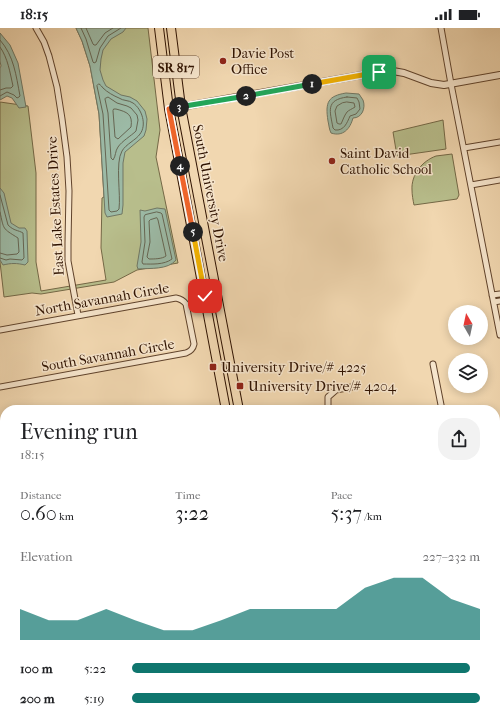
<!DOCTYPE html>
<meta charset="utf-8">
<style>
body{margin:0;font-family:"IM FELL French Canon",serif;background:#f2f2f2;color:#202124;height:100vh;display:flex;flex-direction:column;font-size:15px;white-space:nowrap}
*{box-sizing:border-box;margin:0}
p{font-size:13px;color:#757577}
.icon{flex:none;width:22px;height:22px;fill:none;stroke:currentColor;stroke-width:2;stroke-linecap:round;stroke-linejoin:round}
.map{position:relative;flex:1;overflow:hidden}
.panel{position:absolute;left:0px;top:377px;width:500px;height:316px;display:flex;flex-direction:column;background:#fff;border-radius:16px 16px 0 0;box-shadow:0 2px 10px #0003}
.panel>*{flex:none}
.needle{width:26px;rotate:351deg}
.tools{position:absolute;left:448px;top:277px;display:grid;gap:8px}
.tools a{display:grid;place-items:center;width:40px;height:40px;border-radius:50%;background:#fff;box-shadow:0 2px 10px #0003;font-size:20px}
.pin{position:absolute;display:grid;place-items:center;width:34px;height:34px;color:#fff;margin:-17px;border-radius:8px;box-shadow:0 2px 6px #0006}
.km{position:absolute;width:20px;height:20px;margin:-10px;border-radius:50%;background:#222;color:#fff;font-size:11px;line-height:20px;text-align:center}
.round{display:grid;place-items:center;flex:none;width:42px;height:42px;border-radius:16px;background:#f2f2f2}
.summary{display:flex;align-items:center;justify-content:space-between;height:68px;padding:0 20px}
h1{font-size:22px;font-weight:600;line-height:30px}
.figures{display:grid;grid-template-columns:repeat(3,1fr);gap:6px;height:68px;padding:4px 20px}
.figures div{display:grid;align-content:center}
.figures b{font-size:20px;font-weight:600}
.figures small{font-size:11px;font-weight:400}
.figures p{font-size:11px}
.chart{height:112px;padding:8px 20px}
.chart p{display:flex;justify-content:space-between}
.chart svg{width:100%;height:72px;margin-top:4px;fill:#0f766e;opacity:.7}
ul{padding:0 20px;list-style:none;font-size:13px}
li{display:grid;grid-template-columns:64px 48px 1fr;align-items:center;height:30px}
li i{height:10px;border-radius:5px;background:#0f766e}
.status{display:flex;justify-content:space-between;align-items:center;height:28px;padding:0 20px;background:#fff;direction:ltr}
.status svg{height:11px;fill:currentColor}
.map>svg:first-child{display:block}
</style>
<div class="status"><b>18:15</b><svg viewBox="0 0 49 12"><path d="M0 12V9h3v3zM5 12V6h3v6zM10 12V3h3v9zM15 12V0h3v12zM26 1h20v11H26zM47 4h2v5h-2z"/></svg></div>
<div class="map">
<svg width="500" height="693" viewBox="0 0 500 693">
<rect width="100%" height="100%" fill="#f1d7b0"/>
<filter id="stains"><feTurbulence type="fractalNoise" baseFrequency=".005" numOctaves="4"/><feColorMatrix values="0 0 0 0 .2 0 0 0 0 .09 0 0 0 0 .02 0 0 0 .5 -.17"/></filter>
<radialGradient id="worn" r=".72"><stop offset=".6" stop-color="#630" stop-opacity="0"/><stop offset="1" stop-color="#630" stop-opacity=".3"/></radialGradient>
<path fill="#b8be8c" stroke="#746846" d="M76 0H148L160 102 156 129 178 235 137 242 114 254 41 266 32 265 4 269 0 234V74L28 78 36 145V234L41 263 106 252 101 220 102 170 104 169 99 86 90 38 82 13Z
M443 92 446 121 397 128 393 104Z
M452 126 459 167 457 171 414 177C413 172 412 167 412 162 411 147 422 133 436 128 441 127 447 127 452 126Z
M495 606 498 608 500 617V641L495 643Z
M13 688H254L225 693H0V691Z"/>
<path fill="#9cbaa6" stroke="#707764" d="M76 0H126L123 4 111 11 103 22 101 31 100 42 103 52 106 58 121 67 130 69 137 73 145 83 147 91 146 102 144 108 125 124 123 135V177L122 186 107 189 105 185 99 86 90 38 82 13Z
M0 5 10 17 18 35 26 79 19 80 12 70 7 68 0 72V40L1 38 0 33Z
M346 65 359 66C360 68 362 70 363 72 366 80 362 90 353 90 350 101 343 109 331 105 329 101 329 97 328 93 325 74 328 68 346 65Z
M0 160 4 165 11 195 19 200H25L27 203 28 234 25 237C17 235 11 235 3 237L0 232Z
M157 180 165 181 176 232C168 242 150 240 138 241L137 238 141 214 140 182 145 183Z
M5 411V499L0 483V412Z"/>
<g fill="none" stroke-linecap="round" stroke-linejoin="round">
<path stroke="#666653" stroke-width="1" d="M81 0 86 11 93 34 94 35 96 34 100 20 108 8 121 0
M86 0 93 16 94 17H96L105 5 113 0
M0 12C14 28 16 47 20 68L19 69 17 70 14 67 7 64 0 68
M0 19C8 30 10 45 13 58L11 60H6L0 62
M99 56C101 57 102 59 103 60 107 64 114 68 119 70 123 73 129 72 133 75 142 81 147 97 140 106 136 112 126 116 122 123 115 135 121 166 119 181L117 183 111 184 109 182 103 86 97 58Z
M347 69 357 70 359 74 360 81 356 86 350 88C347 95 344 103 335 102L333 100C330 83 325 72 347 69Z
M106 70 108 69 117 75 127 78 131 80 137 87 138 92 136 103C131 108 122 113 118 119 115 123 116 128 113 132L111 130 108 85 105 71Z
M347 74 354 75 355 79C352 81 349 82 347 84 344 88 343 92 341 96H339L337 95 335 83 337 78 342 75Z
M114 81H116C127 84 133 86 131 99L118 111 115 109 113 83Z
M0 167 8 197C14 203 18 202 23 205L24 230 22 232 10 231 6 232 0 230
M0 184C4 202 2 200 18 210L19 224 17 226 7 227 0 225
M157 184 161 185 162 186 172 231C164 237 152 236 143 236L142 234 145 214 144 189 145 187Z
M157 190 158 192 166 228C162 231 154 231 149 231L147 229 150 214 149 193 150 192Z"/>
<path stroke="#9cbaa6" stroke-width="4.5" d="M0 613 5 638
M495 624 500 623
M111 693 140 688"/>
<g stroke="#60432c" stroke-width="7">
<path id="minor" d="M36 0 44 14 49 28 57 59 62 91 67 129 69 163 68 215V233L78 287
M441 0 451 56 500 307
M464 120 500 114
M471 157 500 152
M492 267 500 266
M494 274 500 273
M0 302 176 270C181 271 183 272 186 276L194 316C193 321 191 323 186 325L0 359
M433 336 442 382
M328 382V369L336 362 357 358
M362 688 363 693
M425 688 426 693"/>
</g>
<g stroke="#60432c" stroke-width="8">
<path id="tertiary" d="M169 81 379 44 393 43 404 45 431 55 444 57 500 47
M495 601 500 600
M0 689 5 688"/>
</g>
<g stroke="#2f1200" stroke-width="10">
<path id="primary" d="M159 0 169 81 226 382
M171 0 181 79 239 382
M495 648 500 647
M495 662 500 661
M303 688V693
M253 693 282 688
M326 693 354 688"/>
</g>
<use href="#minor" stroke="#f6e5cc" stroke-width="5"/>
<use href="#tertiary" stroke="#f6e5cc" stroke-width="6"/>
<use href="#primary" stroke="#f1d7b0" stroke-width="8"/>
</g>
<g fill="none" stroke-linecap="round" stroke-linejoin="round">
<g stroke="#fff" stroke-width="8">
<path id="split-1" d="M312 56 379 44"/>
</g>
<g stroke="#fff" stroke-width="8">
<path id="split-2" d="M246 68 312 56"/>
</g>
<g stroke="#fff" stroke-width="8">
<path id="split-3" d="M179 79 246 68"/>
</g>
<g stroke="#fff" stroke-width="8">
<path id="split-4" d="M179 79 169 81 180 138"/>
</g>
<g stroke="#fff" stroke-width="8">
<path id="split-5" d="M180 138 193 204"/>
</g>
<g stroke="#fff" stroke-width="8">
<path id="split-6" d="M193 204 205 268"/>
</g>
<use href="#split-1" stroke="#f5b400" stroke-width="5"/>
<use href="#split-2" stroke="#22a559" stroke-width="5"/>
<use href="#split-3" stroke="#22a559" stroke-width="5"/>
<use href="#split-4" stroke="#f0652b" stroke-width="5"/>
<use href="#split-5" stroke="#f0652b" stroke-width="5"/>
<use href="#split-6" stroke="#f5b400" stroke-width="5"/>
</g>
<g fill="#8f2418" stroke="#f6e5cc" stroke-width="1.5">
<circle cx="223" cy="33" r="4"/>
<circle cx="332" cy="133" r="4"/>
<rect x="209" y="335" width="8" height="8" rx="2"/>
<rect x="236" y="354" width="8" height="8" rx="2"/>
</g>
<g text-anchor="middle" stroke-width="3" stroke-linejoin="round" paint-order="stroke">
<rect fill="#f6e5cc" stroke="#6b513d" stroke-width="1" x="153" y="28" width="46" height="22" rx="3"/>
<g font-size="13" font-weight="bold" fill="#2f1200">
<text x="176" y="44">SR 817</text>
</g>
<g font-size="14" fill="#2f1200" stroke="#f6e5cc" text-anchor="start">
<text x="231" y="30">Davie Post<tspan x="231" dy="16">Office</tspan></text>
<text x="340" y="130">Saint David<tspan x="340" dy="16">Catholic School</tspan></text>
<text x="221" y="344">University Drive/# 4225</text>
<text x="248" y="363">University Drive/# 4204</text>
</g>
<g font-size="14" fill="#2f1200" stroke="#f6e5cc">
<text transform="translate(211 165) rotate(79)" y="5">South University Drive</text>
<text transform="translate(55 178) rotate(-93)" y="5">East Lake Estates Drive</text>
<text transform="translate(102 271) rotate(-10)" y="5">North Savannah Circle</text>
<text transform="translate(108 327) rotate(-10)" y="5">South Savannah Circle</text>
</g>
</g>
<rect width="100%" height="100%" filter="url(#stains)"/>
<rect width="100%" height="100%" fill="url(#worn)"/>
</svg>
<div class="tools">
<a><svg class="needle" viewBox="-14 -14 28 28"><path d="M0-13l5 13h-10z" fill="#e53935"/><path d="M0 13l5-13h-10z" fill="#757577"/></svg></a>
<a><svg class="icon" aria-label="layers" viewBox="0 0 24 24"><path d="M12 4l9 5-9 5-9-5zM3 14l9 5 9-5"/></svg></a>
</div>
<div class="pin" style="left:379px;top:44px;background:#1e9e55"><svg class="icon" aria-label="arrive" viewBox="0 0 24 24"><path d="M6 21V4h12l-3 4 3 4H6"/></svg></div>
<div class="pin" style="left:205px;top:268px;background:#d93025"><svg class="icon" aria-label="check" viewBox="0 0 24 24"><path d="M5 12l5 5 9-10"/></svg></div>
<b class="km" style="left:312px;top:56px">1</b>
<b class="km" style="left:246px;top:68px">2</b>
<b class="km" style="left:179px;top:79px">3</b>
<b class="km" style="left:180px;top:138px">4</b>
<b class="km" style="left:193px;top:204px">5</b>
<section class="panel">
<div class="summary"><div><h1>Evening run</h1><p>18:15</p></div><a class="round"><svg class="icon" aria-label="share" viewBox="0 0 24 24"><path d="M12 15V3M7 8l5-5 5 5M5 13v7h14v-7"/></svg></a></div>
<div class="figures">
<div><p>Distance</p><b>0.60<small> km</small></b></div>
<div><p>Time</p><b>3:22</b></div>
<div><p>Pace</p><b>5:37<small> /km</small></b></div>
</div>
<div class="chart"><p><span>Elevation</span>227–232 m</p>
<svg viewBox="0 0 160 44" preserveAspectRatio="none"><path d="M0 44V25L10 32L20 32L30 25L40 32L50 38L60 38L70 32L80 25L90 25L100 25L110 25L120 12L130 6L140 6L150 19L160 25V44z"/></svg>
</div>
<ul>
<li><b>100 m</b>5:22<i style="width:97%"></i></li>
<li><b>200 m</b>5:19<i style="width:100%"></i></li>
</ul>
</section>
</div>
